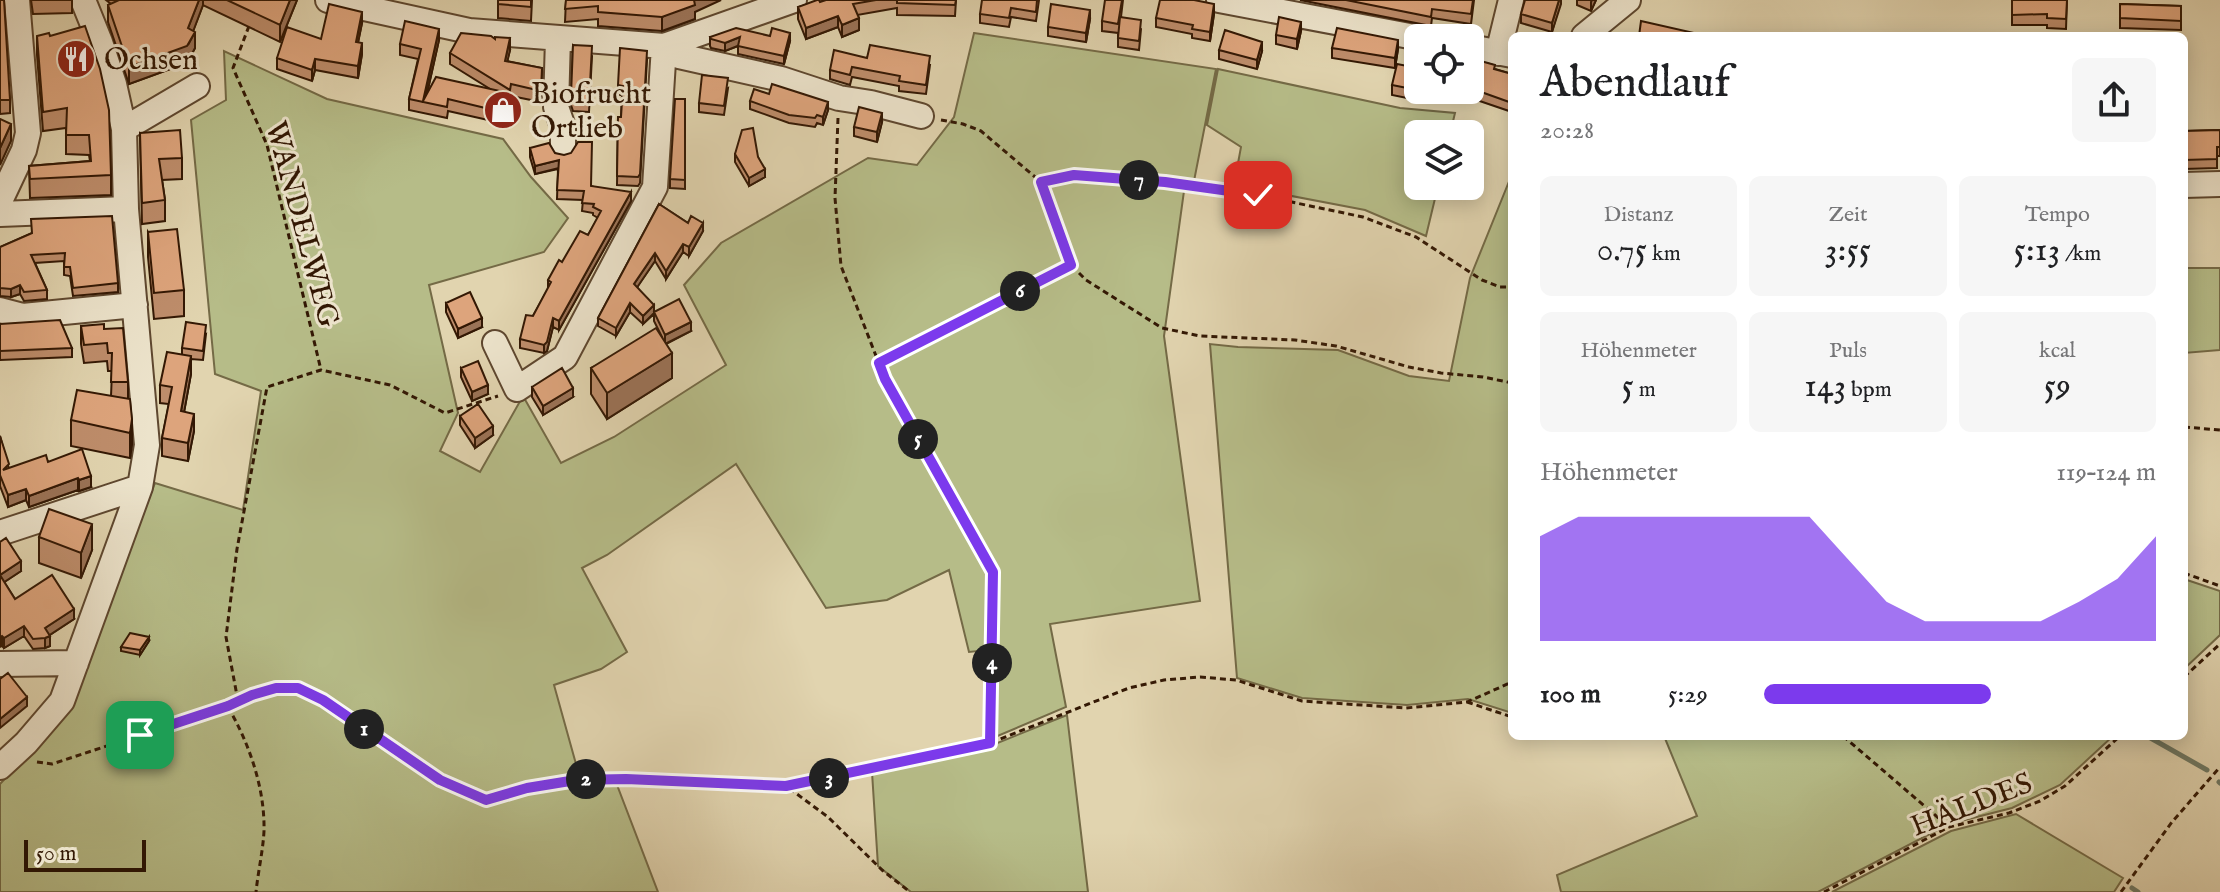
<!DOCTYPE html>
<html lang="de">
<meta charset="utf-8">
<style>
body{margin:0;font-family:"IM FELL English",serif;background:#f6f6f6;color:#202124;height:100vh;display:flex;flex-direction:column;font-size:30px;white-space:nowrap}
*{box-sizing:border-box;margin:0}
p{font-size:26px;color:#757577}
.icon{flex:none;width:44px;height:44px;fill:none;stroke:currentColor;stroke-width:2;stroke-linecap:round;stroke-linejoin:round}
.map{position:relative;flex:1;overflow:hidden}
.side{position:absolute;left:1508px;top:32px;width:680px;height:708px;display:flex;flex-direction:column;background:#fff;border-radius:12px;box-shadow:0 4px 20px #0003}
.side>*{flex:none}
.controls{position:absolute;left:1404px;top:24px;display:grid;gap:16px}
.controls a{display:grid;place-items:center;width:80px;height:80px;border-radius:12px;background:#fff;box-shadow:0 4px 20px #0003;font-size:40px}
.scale{position:absolute;left:24px;bottom:20px;width:122px;box-sizing:border-box;padding-left:8px;border:4px solid #331804;border-top:0;font-size:22px;line-height:28px;white-space:nowrap;color:#331804;-webkit-text-stroke:6px #ece3cb;paint-order:stroke}
.pin{position:absolute;display:grid;place-items:center;width:68px;height:68px;color:#fff;margin:-34px;border-radius:16px;box-shadow:0 4px 12px #0006}
.km{position:absolute;width:40px;height:40px;margin:-20px;border-radius:50%;background:#222;color:#fff;font-size:22px;line-height:40px;text-align:center}
.round{display:grid;place-items:center;flex:none;width:84px;height:84px;border-radius:12px;background:#f6f6f6}
.headline{display:flex;align-items:center;justify-content:space-between;height:136px;padding:0 32px}
h1{font-size:44px;font-weight:600;line-height:60px}
.figures{display:grid;grid-template-columns:repeat(3,1fr);gap:12px;height:136px;padding:8px 32px}
.figures div{display:grid;align-content:center;border-radius:12px;background:#f6f6f6;text-align:center}
.figures b{font-size:34px;font-weight:600}
.figures small{font-size:22px;font-weight:400}
.figures p{font-size:22px}
.chart{height:224px;padding:16px 32px}
.chart p{display:flex;justify-content:space-between}
.chart svg{width:100%;height:144px;margin-top:8px;fill:#7c3aed;opacity:.7}
ul{padding:0 32px;list-style:none;font-size:26px}
li{display:grid;grid-template-columns:128px 96px 1fr;align-items:center;height:60px}
li i{height:20px;border-radius:10px;background:#7c3aed}
.map>svg:first-child{display:block}
</style>
<div class="map">
<svg width="2220" height="892" viewBox="0 0 2220 892">
<rect width="100%" height="100%" fill="#e1d4af"/>
<filter id="stains"><feTurbulence type="fractalNoise" baseFrequency=".0025" numOctaves="4"/><feColorMatrix values="0 0 0 0 .2 0 0 0 0 .09 0 0 0 0 .02 0 0 0 .5 -.17"/></filter>
<radialGradient id="worn" r=".72"><stop offset=".6" stop-color="#630" stop-opacity="0"/><stop offset="1" stop-color="#630" stop-opacity=".3"/></radialGradient>
<path fill="#b6bc88" stroke="#746a46" stroke-width="2" d="M974 33 1216 69 1194 181 1184 191 1164 336 1200 601 1050 624 1066 707 988 740 987 650 969 652 949 570 887 600 826 608 736 464 607 555 582 568 627 652 601 669 554 685 581 782 617 785 658 892H0V784L31 751 87 662 155 483 243 510 261 391 215 374 191 120 226 100 224 51 327 99 503 139 531 177 568 218 544 252 429 285 458 413 440 451 480 472 523 396 561 463 614 437 726 365 684 285 721 243 868 158 917 165 954 117Z
M1218 69 1400 108 1455 113 1450 134H1418V186H1438L1426 236 1365 210 1234 185 1241 147 1207 125Z
M1512 174V713L1468 699 1407 705 1302 698 1237 678 1210 344 1238 347 1338 350 1409 376 1449 381 1470 278Z
M2184 268H2220V350L2184 353Z
M2184 579 2220 591V635L2184 669Z
M1067 715 1088 892H911L878 866 872 772 990 746Z
M1664 736H2113L2060 785 2012 808 1949 824 1818 892H1561L1557 875 1697 816Z
M2016 814 2123 878 2114 892H1832L1951 831Z"/>
<g fill="none" stroke-linecap="round" stroke-linejoin="round">
<path stroke="#6e7965" stroke-width="5" d="M2147 736 2207 770
M2219 782 2220 783
M2132 888 2138 892"/>
<g stroke="#5e472f" stroke-width="28">
<path id="minor" d="M328 0 469 31 664 46 794 0
M1219 0 1420 38
M1584 36 1628 0
M558 38 556 107 563 127V149
M664 46 679 56 781 79 839 98 871 103 921 116
M1470 47 1512 55
M1498 53 1511 0
M124 129 197 86
M2184 185 2220 184
M0 201 24 150 28 133 17 0
M0 214 126 209
M0 310 23 316 135 305
M495 343 517 389 565 357 655 187 664 46
M0 533 140 487
M0 664 76 663
M0 767 26 743 62 701 140 487 147 445 126 209 124 129 114 84 100 42 83 0"/>
</g>
<path stroke="#331804" stroke-width="3" stroke-dasharray="6 4" stroke-linecap="butt" d="M249 26 233 68 267 145 321 370
M838 118 835 198 841 266 885 379 993 572 990 741
M941 120 963 124 981 131 1041 182 1071 265 1086 280 1162 328 1200 336 1295 340 1336 346 1409 367 1441 373 1483 377 1512 383
M1042 182 1074 175 1165 182 1258 195 1363 217 1416 237 1482 280 1500 287H1512
M879 363 1071 265
M2184 427 2220 430
M2184 573 2220 586
M2184 677 2220 644
M238 701 226 637 237 549 267 387 321 370 390 385 445 413 498 396
M1467 702 1512 717
M228 707C249 743 265 788 264 831 263 851 258 872 256 892
M1843 736 1949 827
M37 762 52 764 228 706 252 695 276 688H298L323 700 440 780 486 800 527 788 576 780 626 779 786 786 828 817 882 870 910 892
M786 786 865 771 990 743 1129 688 1164 680 1200 677 1236 680 1302 701 1406 708 1467 702 1512 682
M1824 892 1949 827 2009 813 2040 801 2065 786 2120 736
M2121 892 2172 822 2220 767"/>
<use href="#minor" stroke="#ece3cb" stroke-width="24"/>
</g>
<path fill="#be8d6b" stroke="#331804" stroke-width="2" d="M0 0 10 100V113L0 114Z
M31 0H72V13L33 14Z
M106 0H297L280 42 203 5 193 31 195 48 187 63 129 84 108 22V5L111 4Z
M498 0H532L531 21 498 18Z
M566 0 695 12V19L662 31 598 26V19L565 22Z
M826 0H956L955 16 897 15V8L857 15 859 30 842 37 838 27 806 39 798 19V7Z
M1039 0 1036 21 1011 17 1009 27 980 23V14Z
M1123 0 1121 17 1141 29 1139 50 1118 47V33L1102 31V21Z
M1300 0H1474L1471 24 1432 18 1431 26Z
M1561 0 1552 32 1521 23V14Z
M1577 0H1596L1591 11 1577 5Z
M2012 0H2067L2066 29 2047 28V25H2012Z
M2120 4 2181 6V30L2120 28Z
M1214 14 1210 41 1192 38V34L1156 27V18Z
M1090 19 1086 42 1048 36V27Z
M362 23 358 42 362 54 358 78 315 70 312 81 277 69V58Z
M1301 31 1297 49 1276 44V35Z
M37 36 111 175V195L30 198 29 166 90 161 89 155 66 154V128L43 131 37 55Z
M770 36 790 41 784 64 738 54V46L725 51 711 48 710 46V37Z
M439 40 427 94 490 89 450 64V53L510 50 507 61 542 68 541 102 511 96 506 124 448 111 447 118 409 110V99L418 59 400 55V44Z
M573 45 592 56 589 112 573 111 571 105Z
M1332 48 1398 49 1395 68 1332 58Z
M1219 50 1262 51 1257 69 1219 59Z
M867 58 930 65 926 94 899 91V86L852 77 850 85 830 79V70Z
M1470 58 1495 69 1512 74V112L1462 95V90H1470Z
M647 60 640 183 638 186 617 185 618 117H621L622 95H618V85Z
M1418 68 1417 100 1392 95V85Z
M728 88 724 115 699 112V103Z
M685 99V189L670 188V179Z
M750 101 828 110 823 125 817 123 815 127 789 123 750 109Z
M882 122 877 142 854 136V127Z
M2220 130V156H2217V168L2184 169V131Z
M140 133 182 158V179L162 180 165 200V221L142 224Z
M530 148 555 153 591 186 631 201 559 330 553 327 547 351 544 353 520 348V339L548 289V280L562 262 588 235 598 218 593 215V213L582 211 583 200 557 199 558 169 535 174 530 157Z
M735 154 758 157 765 177 749 186 735 162Z
M659 204 688 223 703 231 689 256 683 252 666 279 655 261 637 287 654 312 691 331 666 344 672 378 607 419 591 394V368L662 337 654 321V314L643 324 630 312 616 336 598 326V318Z
M148 232 184 290V316L154 319 148 257Z
M32 233 118 283V292L73 296 70 276 64 275V261L35 263 47 290V299L24 301 20 294 11 297 0 296V247Z
M446 303 482 327 458 338 446 312Z
M0 324 72 348V357L0 360Z
M81 326 104 329 128 382V399L132 444 130 458 71 446V420L111 396 112 371H108L107 361 84 363 81 344Z
M206 334 203 360 191 359V374L184 412 194 431 188 461 162 456V438L169 404 160 403V385L182 355V348Z
M461 368 488 394 472 401 461 377Z
M532 387 573 397 543 415 532 397Z
M460 416 493 435 475 448 460 425Z
M0 436 9 469 48 462 91 487 79 491 78 490 29 507 26 500 8 507 0 486Z
M39 537 92 550 81 578 39 563Z
M0 542 21 571 4 582 15 599 74 619 50 635V646L45 648 33 649 24 636 4 648 2 646Z
M149 641 140 655 121 651V647Z"/>
<path fill="#9b7357" stroke="#331804" stroke-width="2" d="M199 0H203V5L188 45 195 32V48L187 63 129 84V67L188 28Z
M290 0H297L280 42V25Z
M693 0H721L695 12V19L662 31V17Z
M1559 0H1561V4L1552 32V23Z
M1592 0H1596L1591 11V2Z
M1214 4V14L1210 41V32Z
M1090 10V19L1086 42V33Z
M362 12V23L356 53V42Z
M838 16V27L806 39V28Z
M859 18V30L842 37V25Z
M1301 22V31L1297 49V39Z
M439 29V40L425 102H423Z
M790 33V41L784 64V56Z
M740 37V45L725 51V43Z
M510 38V50L505 72V61Z
M1398 40V49L1395 68V58Z
M1262 42V51L1257 69V60Z
M362 43V54L358 78V66Z
M315 59V70L312 81V70Z
M509 93V104L506 124V113Z
M828 102V110L823 125V117Z
M882 113V122L877 142V132Z
M11 124V141L0 165V148Z
M559 160V168L535 174V166Z
M765 169V177L749 186V178Z
M631 192V201L559 330V321Z
M703 223V231L689 256V247Z
M683 244V252L666 279V271Z
M655 253V261L634 292V284Z
M20 285V294L11 297V289Z
M630 303V312L616 336V328Z
M654 305V313L643 324V316Z
M482 318V327L458 338V329Z
M553 318V327L547 351 544 353V345Z
M691 322V331L665 344V335Z
M672 353V378L607 419V393Z
M191 356V374L181 429V411Z
M488 385V394L472 401V392Z
M573 388V397L543 415V406Z
M194 414V431L188 461V443Z
M132 419V444L130 458V433Z
M493 426V435L475 448V438Z
M91 476V487L79 491V480Z
M78 478V490L29 507V496Z
M26 489V500L8 507V495Z
M92 524V550L81 578V553Z
M21 561V571L0 585V575Z
M74 609V619L45 638V628Z
M24 626V636L4 648V638Z
M2 636V646L0 647V637Z
M50 636V646L45 648V638Z
M149 637V641L140 655V650Z
M27 697V706L0 728V719Z"/>
<path fill="#dda47c" stroke="#331804" stroke-width="2" d="M0 0H4L10 100H0Z
M119 0H199L188 28 195 32 187 46 129 67 108 5Z
M227 0H290L280 25Z
M498 0H531V7L498 4Z
M566 0H694L695 5 662 17 598 12V6L565 9Z
M817 0H819L820 2 826 0H876L853 4 859 18 842 25 838 16 806 28 798 7Z
M897 0H956L955 5 897 3Z
M982 0H1037L1036 12 1011 8 1009 18 980 14Z
M1105 0H1122L1118 24 1102 21Z
M1160 0H1194L1214 4 1210 32 1192 29 1193 25 1156 18Z
M1346 0H1473L1471 14 1432 9 1431 17Z
M1525 0H1559L1552 23 1521 14Z
M2012 0H2067L2066 19 2047 18V14L2012 15Z
M329 4 362 12 356 42 362 43 358 66 315 59 312 70 277 58 287 27 321 39Z
M1051 4 1090 10 1086 33 1048 27Z
M2120 4 2181 6V21L2120 18Z
M1120 17 1141 20 1139 41 1118 38Z
M1279 17 1301 22 1297 39 1276 35Z
M405 21 439 29 423 101 436 77 509 93 506 113 448 99 447 107 409 99 421 49 400 44Z
M1641 21 1703 35 1702 36H1639Z
M85 26 100 69 109 110 111 175 30 179 29 166 91 161 89 135H66L67 108 43 112 37 36 49 33 50 36Z
M736 28 770 36 772 28 790 33 784 56 738 46 740 37 725 43 711 39 710 37Z
M1337 28 1398 40 1395 58 1332 48Z
M1225 30 1262 42 1257 60 1219 50Z
M461 33 491 36 495 39V37L510 38 505 61 542 68 541 91 511 84 510 90 450 53Z
M573 45 592 46 589 103 573 102 571 95Z
M870 45 930 56 926 85 899 81 900 76 852 67 850 75 830 70 834 50 867 58Z
M620 48 647 51 640 174 638 177 617 176 618 117H621L623 86 618 85Z
M1470 58 1495 65 1494 69 1512 74V103L1470 88Z
M1397 64 1418 68 1417 90 1392 85Z
M702 75 728 78 724 106 699 103Z
M772 84 828 102 823 117 817 115 815 118 789 115 750 101 754 89 769 94Z
M675 99H685V180L670 179Z
M859 107 882 113 877 132 854 127Z
M0 119 11 124 0 148Z
M753 128 758 157 765 169 749 178 735 154 742 130Z
M180 130 182 158 159 159 165 200 142 203 140 133Z
M2220 130V147H2217V159L2184 160V131Z
M578 142H592L591 186 631 192 559 321 553 318 547 342 544 345 520 339 526 315 533 316 551 282 548 280 559 260 562 262 580 231 588 235 601 211 593 207 594 204 582 203 584 191 557 190 559 160 535 166 530 148 549 143 555 153 564 155 571 153Z
M659 204 688 223 691 216 703 223 689 247 683 244 666 271 655 253 634 284 654 305 643 316 630 303 616 328 598 318Z
M112 216 118 283 73 288 70 267H64L65 253 31 255 47 290 24 292 20 285 11 289 0 288V247L32 233 31 219Z
M177 229 184 290 154 293 148 232Z
M470 292 482 318 458 329 446 303Z
M679 299 691 322 665 335 654 312Z
M60 320 72 348 0 351V324Z
M186 322 206 325 203 351 182 348Z
M104 324V329L123 328 128 382H111L112 353H108L107 343 84 345 81 326Z
M656 328 672 353 607 393 591 368Z
M167 352 191 356 181 411 194 414 188 443 162 438 172 387 160 385Z
M478 361 488 385 472 392 461 368Z
M562 368 573 388 543 406 532 387Z
M77 390 130 399 132 419 130 433 71 420Z
M478 404 493 426 475 438 460 416Z
M0 436 9 464 3 470 46 455 48 462 82 449 91 476 79 480 78 478 29 496 26 489 8 495 0 475Z
M49 509 92 524 81 553 39 537Z
M6 538 21 561 0 575V542Z
M0 575 15 599 52 575 74 609 45 628 50 636 45 638 33 639 24 626 4 638 2 636 0 637Z
M130 633 149 637 140 650 121 647Z
M8 673 27 697 0 719V679Z"/>
<g fill="none" stroke-linecap="round" stroke-linejoin="round">
<g stroke="#fff" stroke-width="16">
<path id="route" d="M140 735 228 706 252 695 276 688H298L323 700 440 780 486 800 527 788 576 780 626 779 786 786 990 743 993 572 885 379 879 363 1071 265 1041 182 1074 175 1165 182 1258 195"/>
</g>
<use href="#route" stroke="#7c3aed" stroke-width="10"/>
</g>
<defs>
<g id="restaurant-disc" transform="scale(2)"><circle r="9.5" fill="#8f2418" stroke="#ece3cb"/><path d="M-5-6h1v4h1v-4h1v4h1v-4h1v5L-1.5 .5V6h-2V.5L-5-1ZM5-6V6H3V1.5H1.5Q1.5-4 5-6Z" fill="#fff"/></g>
<g id="shop-disc" transform="scale(2)"><circle r="9.5" fill="#8f2418" stroke="#ece3cb"/><path d="M-5-2.5h2.3a2.7 3.5 0 0 1 5.4 0H5L5.5 6h-11ZM-1.5-2.5h3a1.5 2.3 0 0 0-3 0Z" fill="#fff"/></g>
</defs>
<g fill-rule="evenodd">
<use href="#restaurant-disc" x="76" y="59"/>
<use href="#shop-disc" x="503" y="110"/>
</g>
<g text-anchor="middle" stroke-width="6" stroke-linejoin="round" paint-order="stroke">
<g font-size="30" fill="#331804" stroke="#ece3cb" text-anchor="start">
<text x="104" y="69">Ochsen</text>
<text x="531" y="103">Biofrucht<tspan x="531" dy="34">Ortlieb</tspan></text>
</g>
<g font-size="30" fill="#331804" stroke="#ece3cb">
<text transform="translate(303 224) rotate(75)" y="10">WANDELWEG</text>
<text transform="translate(1971 804) rotate(-21)" y="10">HÄLDES</text>
</g>
</g>
<rect width="100%" height="100%" filter="url(#stains)"/>
<rect width="100%" height="100%" fill="url(#worn)"/>
</svg>
<div class="controls">
<a><svg class="icon" aria-label="locate" viewBox="0 0 24 24"><circle cx="12" cy="12" r="6"/><path d="M12 2v4M12 18v4M2 12h4M18 12h4"/></svg></a>
<a><svg class="icon" aria-label="layers" viewBox="0 0 24 24"><path d="M12 4l9 5-9 5-9-5zM3 14l9 5 9-5"/></svg></a>
</div>
<div class="scale">50 m</div>
<div class="pin" style="left:140px;top:735px;background:#1e9e55"><svg class="icon" aria-label="arrive" viewBox="0 0 24 24"><path d="M6 21V4h12l-3 4 3 4H6"/></svg></div>
<div class="pin" style="left:1258px;top:195px;background:#d93025"><svg class="icon" aria-label="check" viewBox="0 0 24 24"><path d="M5 12l5 5 9-10"/></svg></div>
<b class="km" style="left:364px;top:729px">1</b>
<b class="km" style="left:586px;top:779px">2</b>
<b class="km" style="left:829px;top:778px">3</b>
<b class="km" style="left:992px;top:663px">4</b>
<b class="km" style="left:918px;top:439px">5</b>
<b class="km" style="left:1020px;top:291px">6</b>
<b class="km" style="left:1139px;top:180px">7</b>
<section class="side">
<div class="headline"><div><h1>Abendlauf</h1><p>20:28</p></div><a class="round"><svg class="icon" aria-label="share" viewBox="0 0 24 24"><path d="M12 15V3M7 8l5-5 5 5M5 13v7h14v-7"/></svg></a></div>
<div class="figures">
<div><p>Distanz</p><b>0.75<small> km</small></b></div>
<div><p>Zeit</p><b>3:55</b></div>
<div><p>Tempo</p><b>5:13<small> /km</small></b></div>
</div>
<div class="figures">
<div><p>Höhenmeter</p><b>5<small> m</small></b></div>
<div><p>Puls</p><b>143<small> bpm</small></b></div>
<div><p>kcal</p><b>59</b></div>
</div>
<div class="chart"><p><span>Höhenmeter</span>119–124 m</p>
<svg viewBox="0 0 160 44" preserveAspectRatio="none"><path d="M0 44V12L10 6L20 6L30 6L40 6L50 6L60 6L70 6L80 19L90 32L100 38L110 38L120 38L130 38L140 32L150 25L160 12V44z"/></svg>
</div>
<ul>
<li><b>100 m</b>5:29<i style="width:58%"></i></li>
</ul>
</section>
</div>
